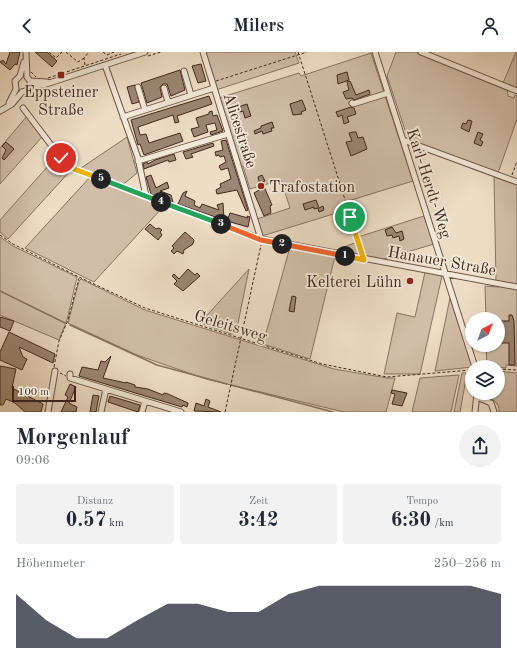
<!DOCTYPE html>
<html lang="de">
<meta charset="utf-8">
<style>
body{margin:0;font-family:"Old Standard TT",serif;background:#f2f2f3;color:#1f2937;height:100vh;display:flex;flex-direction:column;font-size:15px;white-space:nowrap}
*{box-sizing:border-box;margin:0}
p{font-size:13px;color:#747a83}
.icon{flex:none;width:22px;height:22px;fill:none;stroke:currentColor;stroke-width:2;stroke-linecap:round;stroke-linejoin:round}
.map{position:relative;height:360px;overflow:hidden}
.side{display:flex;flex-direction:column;background:#fff;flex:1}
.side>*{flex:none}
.needle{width:26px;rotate:41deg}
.controls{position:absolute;left:465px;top:260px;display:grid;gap:8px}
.controls a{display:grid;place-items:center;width:40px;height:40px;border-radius:50%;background:#fff;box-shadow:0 1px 3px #0004;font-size:20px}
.scale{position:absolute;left:12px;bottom:10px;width:64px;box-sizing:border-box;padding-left:4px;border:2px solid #42271b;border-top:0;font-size:11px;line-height:14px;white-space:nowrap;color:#42271b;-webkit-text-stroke:3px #f3e9d9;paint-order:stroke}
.pin{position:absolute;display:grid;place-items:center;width:34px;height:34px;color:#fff;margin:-17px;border:2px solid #fff;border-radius:50%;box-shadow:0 1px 4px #0007}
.km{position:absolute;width:20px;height:20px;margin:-10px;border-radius:50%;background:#222;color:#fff;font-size:11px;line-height:20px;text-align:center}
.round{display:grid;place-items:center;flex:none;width:42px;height:42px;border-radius:21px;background:#f2f2f3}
.head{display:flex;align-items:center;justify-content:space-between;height:68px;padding:0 16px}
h1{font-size:22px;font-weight:700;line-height:30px}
.stats{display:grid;grid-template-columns:repeat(3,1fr);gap:6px;height:68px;padding:4px 16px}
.stats div{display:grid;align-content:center;border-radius:4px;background:#f2f2f3;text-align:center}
.stats b{font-size:20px;font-weight:700}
.stats small{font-size:11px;font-weight:400}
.stats p{font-size:11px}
.chart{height:112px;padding:8px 16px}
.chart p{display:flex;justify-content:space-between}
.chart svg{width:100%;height:72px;margin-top:4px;fill:#111827;opacity:.7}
header{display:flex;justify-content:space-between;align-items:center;height:52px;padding:0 16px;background:#fff;font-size:18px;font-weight:700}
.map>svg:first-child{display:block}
</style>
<header><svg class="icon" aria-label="back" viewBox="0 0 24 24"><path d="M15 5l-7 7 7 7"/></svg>Milers<svg class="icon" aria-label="person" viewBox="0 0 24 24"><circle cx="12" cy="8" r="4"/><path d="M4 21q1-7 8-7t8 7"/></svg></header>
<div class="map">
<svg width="517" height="360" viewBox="0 0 517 360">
<rect width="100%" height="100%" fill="#edddc5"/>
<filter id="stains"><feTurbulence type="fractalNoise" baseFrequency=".005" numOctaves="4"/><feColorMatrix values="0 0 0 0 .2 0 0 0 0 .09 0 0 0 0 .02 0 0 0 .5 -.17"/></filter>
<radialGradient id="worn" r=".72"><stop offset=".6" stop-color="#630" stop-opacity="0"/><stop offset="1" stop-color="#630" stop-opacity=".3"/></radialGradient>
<path fill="#d0bea8" stroke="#897262" d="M205 0H295L299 11 216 38Z
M396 0H416L507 36 508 44 514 46 515 43 517 44V67L498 121 408 87 387 24Z
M516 0H517V36L503 31Z
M371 1 413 129 345 150 346 154 342 157 343 159 262 184 257 167 290 156 281 128 250 137 243 114H240L219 46 299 21 301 24Z
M27 64 42 85 0 132V96Z
M127 85 137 121 120 135 164 152 163 155 94 230 25 196 92 123 78 118Z
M57 111 61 116 64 113 71 118 8 187 0 180V168L48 114 54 115Z
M494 123 517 131V234L496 230Z
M424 164 434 192 377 209 365 206 358 185Z
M0 185 13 194 77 225 67 268 59 288 0 263Z
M357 190 361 205 331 200Z
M290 195 335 204 310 307 263 292Z
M249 217 236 281 232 282 200 271Z
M425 220 442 224 420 322H384L397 261 415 265Z
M81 227 145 258 334 317 387 326H395L386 360H344L206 327 137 303 68 271 79 229Z
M500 233 517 236V314L506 313V316L487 315 486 293H498V267H486L485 234 499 235Z
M450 246 473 315 435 319Z
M498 319 517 321V360H499C500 349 491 347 483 343V341H498Z
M462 321H467L460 360H454Z
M459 323 451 360H412L420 326Z"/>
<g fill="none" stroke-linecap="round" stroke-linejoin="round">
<path stroke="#866f5e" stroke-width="1.5" d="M0 239 65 271
M70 273 157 313 227 332
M231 333 333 360"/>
</g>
<path fill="#9b8673" stroke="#42271b" d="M10 0H20L17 13 15 12 10 18 0 10 3 8 6 12Z
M35 0H47L57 9 52 15Z
M201 12 206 29 198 31 192 14Z
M180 18 185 38 171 44 167 32H163L160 35 162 45 147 51 141 31Z
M347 20 349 28 338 32 337 23Z
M350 29 356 43 369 38 370 42 354 48 352 46 346 47 343 40 349 38 347 30Z
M135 33 139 50 132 52 127 35Z
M209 44 212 52 177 64 179 70 175 71 173 63 138 75 140 83 146 82 149 91 180 81 183 89 144 103 140 92 138 93 131 68Z
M302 48 306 58 301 60 302 62 293 63 290 52Z
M247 52 251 64 245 66 243 59 240 60 238 55Z
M351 55 354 56 356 62 347 65 349 70 344 72 342 63 338 65 336 60Z
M212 59 213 64 217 63 223 79 211 83 210 80 217 78 215 71 206 73 208 80 194 85 191 77 199 75 196 66 209 62V60Z
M468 68 472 69 469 80 461 76 463 71 466 72Z
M272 70 274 76H271L272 79 263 82 262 79 255 82 254 79 261 76V74Z
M353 80H356L358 86 363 85 367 97 351 104 346 90 352 89 349 81Z
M478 80 483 82 480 88 483 90 481 94 474 91Z
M226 88 248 158 246 159 237 138 217 142 216 138 221 135 220 132 231 127 228 116 221 118 219 114 226 110 224 104 220 105 219 103 216 104 215 100 223 98 221 89Z
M6 90 14 97 4 108 2 106 6 98 2 94Z
M213 91 214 94 191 102 193 105 186 107 183 100Z
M174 102 176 108 169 110 168 108 144 117 143 112 147 110 148 112 155 108Z
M151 123 156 136 167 130 169 136 160 139 171 143 173 150 151 142 146 125Z
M262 123 265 129 262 130 272 153 270 154 271 161 264 164 254 141 261 137 258 125Z
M187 139 185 144 195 149 194 153 200 156 202 152 219 158 217 153 223 151 224 168 178 152 183 141Z
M316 148 319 156 323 154 324 158 319 160 318 156 314 157V155L305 158 303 152Z
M230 161 248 166 247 164 250 165 248 175 227 169Z
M150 172 156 177 159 176 162 178 160 180 162 183 158 188 145 177Z
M392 175 396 181 402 179 404 187 400 189 399 184 393 186 392 183 387 184 385 178Z
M185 180 194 188 193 192 184 198 183 202 177 199 174 202 171 199 174 196 172 194Z
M188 217 195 223 197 221 200 224 183 239 174 232 177 229 172 224 174 222 179 227Z
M292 244 296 245 294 260 289 259Z
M509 263H512L514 269 515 313H509V291H501V284H498V278L501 279V269H509Z
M0 265 14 269 10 279 0 275Z
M9 280 55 302 53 311 19 295 23 305 27 307 22 318 0 308V300Z
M111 304 103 326 126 331V330L135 333V335L148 337 163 343 164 341 168 342 188 351 187 355 183 353 182 355 79 324 82 315 98 318 101 309 105 310Z
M0 314 16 317 12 336 43 352 41 360H25L15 351 6 347 3 353H0Z
M70 332 76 335 69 351 77 355 76 360H61L68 345 65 343Z
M392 338 407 341 402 354 392 352 395 342 391 341Z
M93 343 99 344 96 360H90Z
M110 344 140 353 138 360 108 350Z
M206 347 210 349 208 355 221 360 194 359 196 351 204 354Z"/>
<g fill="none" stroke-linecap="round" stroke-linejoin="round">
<g stroke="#6d5446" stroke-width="7">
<path id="minor" d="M203 0 261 187
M375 0 475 315
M421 0 517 39
M105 13 138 106 146 144
M184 19 191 43
M30 29 47 30
M31 34 43 33 145 0
M138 35 145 58
M164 36 168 50
M9 51 16 37 15 29 20 24 24 10
M352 51 353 52 388 41
M23 56 61 106 74 117 261 187 517 235
M0 59 12 52 22 40 26 39 31 34 30 29 27 25 26 0
M123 65 214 36
M403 88 517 130
M138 109 228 82
M70 322V326L181 360
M477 345 491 351 494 360
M48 360 55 319
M101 360 106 337
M142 360 145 349
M475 360 477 341"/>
</g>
<path stroke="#42271b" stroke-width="1" stroke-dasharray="3 2" stroke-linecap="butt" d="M49 0 56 6 62 0
M66 0 78 10 84 6
M103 0 107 3 114 0
M298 0 362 201
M148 4 161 0
M85 13 84 6 89 0
M31 20 36 25
M48 26 121 2
M216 29 307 0
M512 123 517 109
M0 183 13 192 79 225 145 256 322 312 387 325 471 318
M54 315 59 289 68 268 79 226
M498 317 517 318
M60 321 66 324
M225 360 261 193"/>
<use href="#minor" stroke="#f3e9d9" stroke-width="5"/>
</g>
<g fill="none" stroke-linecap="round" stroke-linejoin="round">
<g stroke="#fff" stroke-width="8">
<path id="split-1" d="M345 204 364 208 350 165"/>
</g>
<g stroke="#fff" stroke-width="8">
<path id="split-2" d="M282 192 345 204"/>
</g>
<g stroke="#fff" stroke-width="8">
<path id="split-3" d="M221 172 261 188 282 192"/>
</g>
<g stroke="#fff" stroke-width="8">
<path id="split-4" d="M161 150 221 172"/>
</g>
<g stroke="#fff" stroke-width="8">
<path id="split-5" d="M101 127 161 150"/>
</g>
<g stroke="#fff" stroke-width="8">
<path id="split-6" d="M61 106 74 117 101 127"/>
</g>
<use href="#split-1" stroke="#f5b400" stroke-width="5"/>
<use href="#split-2" stroke="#f0652b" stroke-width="5"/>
<use href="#split-3" stroke="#f0652b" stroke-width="5"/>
<use href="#split-4" stroke="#22a559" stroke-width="5"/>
<use href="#split-5" stroke="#22a559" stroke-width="5"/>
<use href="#split-6" stroke="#f5b400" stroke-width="5"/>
</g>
<g fill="#8f2418" stroke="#f3e9d9" stroke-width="1.5">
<rect x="57" y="19" width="8" height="8" rx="2"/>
<circle cx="261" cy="134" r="4"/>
<circle cx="410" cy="229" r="4"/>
</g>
<g text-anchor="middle" stroke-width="3.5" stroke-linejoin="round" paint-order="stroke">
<g font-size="16" fill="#42271b" stroke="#f3e9d9">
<text x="61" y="45">Eppsteiner<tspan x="61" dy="18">Straße</tspan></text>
<text x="269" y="140" text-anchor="start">Trafostation</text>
<text x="402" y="235" text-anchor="end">Kelterei Lühn</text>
</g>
<g font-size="16" fill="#42271b" stroke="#f3e9d9">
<text transform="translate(241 78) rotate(72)" y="6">Alicestraße</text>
<text transform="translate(430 131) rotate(72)" y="6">Karl-Herdt-Weg</text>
<text transform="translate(442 208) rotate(10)" y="6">Hanauer Straße</text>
<text transform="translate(231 273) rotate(17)" y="6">Geleitsweg</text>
</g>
</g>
<rect width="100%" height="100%" filter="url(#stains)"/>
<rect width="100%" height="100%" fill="url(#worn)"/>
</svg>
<div class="controls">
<a><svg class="needle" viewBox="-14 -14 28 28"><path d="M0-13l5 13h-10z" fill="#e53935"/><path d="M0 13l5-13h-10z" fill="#747a83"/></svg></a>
<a><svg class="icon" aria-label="layers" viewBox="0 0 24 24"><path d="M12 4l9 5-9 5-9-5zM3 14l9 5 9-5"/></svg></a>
</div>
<div class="scale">100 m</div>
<div class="pin" style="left:350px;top:165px;background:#1e9e55"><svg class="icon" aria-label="arrive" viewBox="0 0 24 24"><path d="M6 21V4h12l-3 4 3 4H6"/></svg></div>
<div class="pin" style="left:61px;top:106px;background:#d93025"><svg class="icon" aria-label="check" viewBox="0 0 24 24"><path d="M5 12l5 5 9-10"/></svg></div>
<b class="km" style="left:345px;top:204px">1</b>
<b class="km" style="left:282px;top:192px">2</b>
<b class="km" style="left:221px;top:172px">3</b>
<b class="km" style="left:161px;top:150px">4</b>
<b class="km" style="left:101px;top:127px">5</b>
</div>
<section class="side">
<div class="head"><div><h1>Morgenlauf</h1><p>09:06</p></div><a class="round"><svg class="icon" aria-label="share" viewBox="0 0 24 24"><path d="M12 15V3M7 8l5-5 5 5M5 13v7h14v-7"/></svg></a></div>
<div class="stats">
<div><p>Distanz</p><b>0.57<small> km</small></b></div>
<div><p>Zeit</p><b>3:42</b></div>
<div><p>Tempo</p><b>6:30<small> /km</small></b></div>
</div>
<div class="chart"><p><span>Höhenmeter</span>250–256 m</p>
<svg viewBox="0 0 160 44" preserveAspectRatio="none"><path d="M0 44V11L10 27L20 38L30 38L40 27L50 17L60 17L70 22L80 22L90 11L100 6L110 6L120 6L130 6L140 6L150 6L160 11V44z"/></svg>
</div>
</section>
